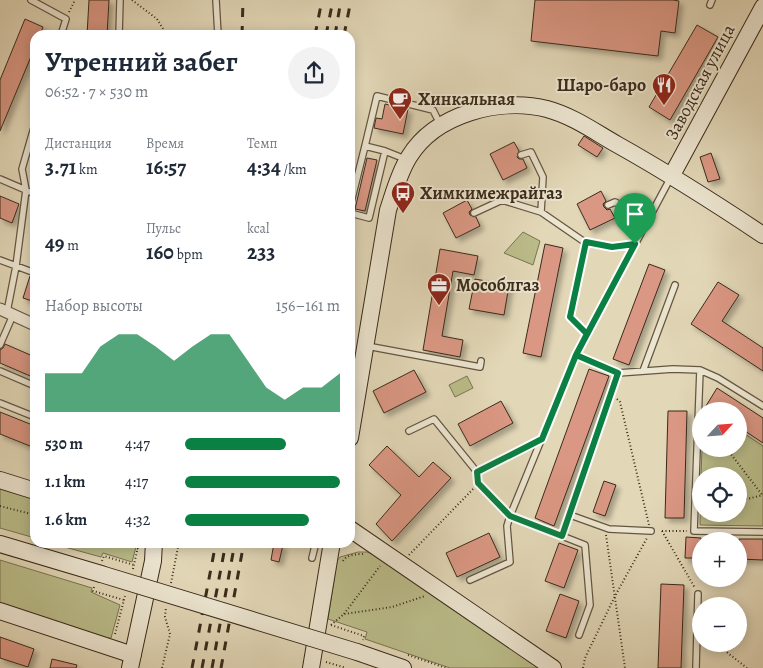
<!DOCTYPE html>
<html lang="ru">
<meta charset="utf-8">
<style>
body{margin:0;font-family:Alegreya,serif;background:#f2f2f3;color:#1f2937;height:100vh;display:flex;flex-direction:column;font-size:19px;white-space:nowrap}
*{box-sizing:border-box;margin:0}
p{font-size:16px;color:#747a83}
.icon{flex:none;width:28px;height:28px;fill:none;stroke:currentColor;stroke-width:2;stroke-linecap:round;stroke-linejoin:round}
.map{position:relative;flex:1;overflow:hidden}
.panel{position:absolute;left:30px;top:30px;width:325px;height:518px;display:flex;flex-direction:column;background:#fff;border-radius:15px;box-shadow:0 2px 12px #0003}
.panel>*{flex:none}
.needle{width:32px;rotate:64deg}
.fabs{position:absolute;left:692px;top:402px;display:grid;gap:10px}
.fabs a{display:grid;place-items:center;width:55px;height:55px;border-radius:50%;background:#fff;box-shadow:0 2px 12px #0003;font-size:25px}
.pin{position:absolute;display:grid;place-items:center;width:42px;height:42px;color:#fff;margin:-51px -21px;border-radius:50% 50% 50% 0;rotate:-45deg;box-shadow:0 0 5px #0007}
.pin .icon{rotate:45deg}
.round{display:grid;place-items:center;flex:none;width:52px;height:52px;border-radius:26px;background:#f2f2f3}
.summary{display:flex;align-items:center;justify-content:space-between;height:85px;padding:0 15px}
h1{font-size:28px;font-weight:700;line-height:38px}
.stats{display:grid;grid-template-columns:repeat(3,1fr);gap:8px;height:85px;padding:5px 15px}
.stats div{display:grid;align-content:center}
.stats b{font-size:21px;font-weight:700}
.stats small{font-size:14px;font-weight:400}
.stats p{font-size:14px}
.chart{height:140px;padding:10px 15px}
.chart p{display:flex;justify-content:space-between}
.chart svg{width:100%;height:90px;margin-top:5px;fill:#0b8043;opacity:.7}
ul{padding:0 15px;list-style:none;font-size:16px}
li{display:grid;grid-template-columns:80px 60px 1fr;align-items:center;height:38px}
li i{height:12px;border-radius:6px;background:#0b8043}
.map>svg:first-child{display:block}
</style>
<div class="map">
<svg width="763" height="668" viewBox="0 0 763 668">
<defs>
<filter id="shadow"><feDropShadow dx="4" dy="4" stdDeviation="2.5" flood-color="#0004"/></filter>
</defs>
<rect width="100%" height="100%" fill="#e2d7b7"/>
<filter id="stains"><feTurbulence type="fractalNoise" baseFrequency=".004" numOctaves="4"/><feColorMatrix values="0 0 0 0 .2 0 0 0 0 .09 0 0 0 0 .02 0 0 0 .5 -.17"/></filter>
<radialGradient id="worn" r=".72"><stop offset=".6" stop-color="#630" stop-opacity="0"/><stop offset="1" stop-color="#630" stop-opacity=".3"/></radialGradient>
<path fill="#babc89" stroke="#7a7452" d="M523 232 540 241 533 265 504 253Z
M467 376 473 388 455 397 449 385Z
M739 430 763 446V526L700 525 701 478V514H739V476H701L702 449H739Z
M0 487 35 497V538L0 528Z
M50 543H137L132 562 103 553 101 557Z
M358 552H367L377 556 541 668H450L365 639 367 632 328 619 337 561 340 557Z
M0 560 92 588 91 592 120 605 111 638 104 639 0 605Z"/>
<path fill="#da9783" stroke="#3a2b1b" filter="url(#shadow)" d="M89 0H109L107 35H87Z
M535 0H673L679 1 675 33 661 31 658 56 531 41Z
M25 19 43 27 40 35H35V47L0 131V80Z
M697 25 718 37 670 120 649 107Z
M385 104 408 109 403 134 374 128 376 118 382 119Z
M584 136 603 148 597 157 578 145Z
M514 142 519 151 517 157 519 159H523L527 168 503 180 490 154Z
M711 153 720 179 708 182 700 157Z
M367 158 377 160 365 211 355 209Z
M601 191 606 201 603 204 604 207 607 210 610 209 615 218 590 230 577 204Z
M0 196 19 204 12 223 0 218Z
M467 200 472 209 469 212 470 215 476 217 480 226 456 238 443 213Z
M545 244 563 248 541 357 523 353Z
M440 249 478 256 474 275 453 271 442 336 463 340 460 357 423 350Z
M649 264 665 270 629 365 613 359Z
M30 276 35 278V302L23 298Z
M475 279 509 285 504 315 469 309Z
M718 282 739 295 722 321 763 348V371L691 324Z
M5 344 35 357V378L0 363V350L3 348Z
M589 369 609 376 554 526 535 518Z
M414 370 426 392 384 413 373 391Z
M717 388 763 418V443L739 427V411H714L706 406Z
M501 401 513 423 470 446 458 424Z
M668 411H687L684 518H665Z
M0 412 35 426V448L0 434Z
M387 446 419 477 433 462 451 478 392 541 376 524 401 495 369 465Z
M604 481 616 485 605 516 593 512Z
M489 533 500 557 457 577 446 553Z
M686 537 701 538V558H685Z
M739 539H763V560L739 559Z
M274 543 283 545 279 562 271 560Z
M559 543 578 550 564 588 545 581Z
M661 584 684 585 681 668H658Z
M560 594 579 601 566 638 546 631Z
M0 637 34 649 28 667 0 658Z
M52 659 77 665 76 668H50Z"/>
<g fill="none" stroke-linecap="round" stroke-linejoin="round">
<g stroke="#645642" stroke-width="8">
<path id="lane" d="M31 0 66 19 61 35
M216 0 218 35
M710 5 712 0
M119 35 120 0
M521 155 531 152 543 177 541 212 586 243 612 247 635 244
M405 159 385 151 365 146 377 96 433 110 440 124
M0 179 35 194
M608 205 615 202 648 220
M350 206 365 146
M350 213 369 218 385 151
M474 213 502 200 541 212
M586 243 570 317 587 334
M0 260 35 273
M7 312 16 266 26 190 22 169 35 124
M0 345 13 315
M367 346 480 367 481 361
M576 355 618 373 673 369 700 370 718 378 763 406
M700 370 694 531 763 532
M0 371 35 386
M643 371 675 285
M0 403 35 417
M409 431 434 419 477 472 478 483 510 516 576 355 671 177
M477 472 542 439
M570 515 618 373
M562 536 585 545 590 605 579 635
M312 558 316 542
M470 580 510 562 507 526 510 516 562 536 570 515 609 529 651 531
M696 668 698 594"/>
</g>
<g stroke="#645642" stroke-width="13">
<path id="street" d="M0 309 35 325"/>
</g>
<g stroke="#3a2b1b" stroke-width="18">
<path id="secondary" d="M672 175 763 7
M350 438 388 210C394 192 399 173 409 157 435 114 500 97 547 109 573 116 595 132 618 145 668 173 715 203 763 235
M0 480 35 491
M350 529 553 668
M0 544 101 574
M0 611 133 655
M357 652 403 668
M130 668 153 561 154 542
M311 668 332 542"/>
</g>
<path stroke="#3a2b1b" stroke-width="2" stroke-dasharray="1 2.5" stroke-linecap="butt" d="M132 0 157 19 167 35
M69 12 75 0
M617 399 620 402 649 525
M727 449 763 496
M739 501 763 495
M0 506 35 515
M662 531 695 588
M662 531H687
M606 535 625 668
M129 542 138 549
M409 555 474 488
M102 561 104 556 134 565
M343 561C346 555 356 554 363 554
M133 569 139 542
M171 583 179 542
M94 587 93 591 124 600
M344 614 380 566
M331 625 344 614 392 607 425 596
M331 625 364 636 363 640
M115 634 125 596
M721 644 724 650 747 668
M408 655 446 668
M326 662 346 668
M162 668 170 634 165 617 166 607
M583 668 585 658 615 596 647 538"/>
<use href="#lane" stroke="#ece5d0" stroke-width="5.5"/>
<use href="#street" stroke="#ece5d0" stroke-width="11"/>
<use href="#secondary" stroke="#ece5d0" stroke-width="16"/>
<path stroke="#3a2b1b" stroke-width="3" stroke-dasharray="9 9" stroke-linecap="butt" d="M242 35 243 0
M315 35 322 0
M326 35 333 0
M335 35 341 0
M344 35 351 0
M192 668 216 542
M202 668 226 542
M212 668 235 542
M221 668 244 542"/>
<g stroke="#3a2b1b" stroke-width="18" stroke-linecap="butt">
<path id="secondary-bridge" d="M101 574 357 652"/>
</g>
<use href="#secondary-bridge" stroke="#ece5d0" stroke-width="16"/>
</g>
<g fill="none" stroke-linecap="round" stroke-linejoin="round">
<g stroke="#fff" stroke-width="10">
<path id="route" d="M635 244 576 355 542 439 477 472 478 483 510 516 562 536 618 373 576 355 587 334 570 317 586 242 612 247 635 244"/>
</g>
<use href="#route" stroke="#0b8043" stroke-width="6"/>
</g>
<defs>
<g id="restaurant-pin" transform="scale(1.25)"><path d="M0 17L-7.5 6A9.5 9.5 0 1 1 7.5 6Z" fill="#8f2418" stroke="#ece5d0"/><path d="M-5-6h1v4h1v-4h1v4h1v-4h1v5L-1.5 .5V6h-2V.5L-5-1ZM5-6V6H3V1.5H1.5Q1.5-4 5-6Z" fill="#fff"/></g>
<g id="cafe-pin" transform="scale(1.25)"><path d="M0 17L-7.5 6A9.5 9.5 0 1 1 7.5 6Z" fill="#8f2418" stroke="#ece5d0"/><path d="M-5.5-4.5H6V0H3Q3 3.5 0 3.5H-2.5Q-5.5 3.5-5.5 0ZM3-3.2v2h1.7v-2ZM-6 4.5H4V6H-6Z" fill="#fff"/></g>
<g id="bus-pin" transform="scale(1.25)"><path d="M0 17L-7.5 6A9.5 9.5 0 1 1 7.5 6Z" fill="#8f2418" stroke="#ece5d0"/><path d="M-5-6H5V4H4V6H2V4H-2V6H-4V4H-5ZM-3.5-4V0h7V-4ZM-3.5 1.2v1.5H-2V1.2ZM2 1.2v1.5H3.5V1.2Z" fill="#fff"/></g>
<g id="office-pin" transform="scale(1.25)"><path d="M0 17L-7.5 6A9.5 9.5 0 1 1 7.5 6Z" fill="#8f2418" stroke="#ece5d0"/><path d="M-6-3h4V-5.5h4V-3h4V5H-6ZM-1-4.5V-3h2v-1.5ZM-6 0V1H6V0Z" fill="#fff"/></g>
</defs>
<g fill-rule="evenodd">
<use href="#restaurant-pin" x="664" y="85"/>
<use href="#cafe-pin" x="400" y="99"/>
<use href="#bus-pin" x="403" y="193"/>
<use href="#office-pin" x="439" y="285"/>
</g>
<g text-anchor="middle" stroke-width="4" stroke-linejoin="round" paint-order="stroke">
<g font-size="18" fill="#3a2b1b" stroke="#ece5d0">
<text transform="translate(700 82) rotate(-62)" y="6">Заводская улица</text>
</g>
<g font-size="18" font-weight="bold" fill="#3a2b1b" stroke="#ece5d0" text-anchor="start">
<text x="646" y="91" text-anchor="end">Шаро-баро</text>
<text x="418" y="105">Хинкальная</text>
<text x="420" y="199">Химкимежрайгаз</text>
<text x="456" y="291">Мособлгаз</text>
</g>
</g>
<rect width="100%" height="100%" filter="url(#stains)"/>
<rect width="100%" height="100%" fill="url(#worn)"/>
</svg>
<div class="fabs">
<a><svg class="needle" viewBox="-14 -14 28 28"><path d="M0-13l5 13h-10z" fill="#e53935"/><path d="M0 13l5-13h-10z" fill="#747a83"/></svg></a>
<a><svg class="icon" aria-label="locate" viewBox="0 0 24 24"><circle cx="12" cy="12" r="6"/><path d="M12 2v4M12 18v4M2 12h4M18 12h4"/></svg></a>
<a>+</a>
<a>−</a>
</div>
<div class="pin" style="left:635px;top:244px;background:#1e9e55"><svg class="icon" aria-label="arrive" viewBox="0 0 24 24"><path d="M6 21V4h12l-3 4 3 4H6"/></svg></div>
<section class="panel">
<div class="summary"><div><h1>Утренний забег</h1><p>06:52 · 7 × 530 m</p></div><a class="round"><svg class="icon" aria-label="share" viewBox="0 0 24 24"><path d="M12 15V3M7 8l5-5 5 5M5 13v7h14v-7"/></svg></a></div>
<div class="stats">
<div><p>Дистанция</p><b>3.71<small> km</small></b></div>
<div><p>Время</p><b>16:57</b></div>
<div><p>Темп</p><b>4:34<small> /km</small></b></div>
</div>
<div class="stats">
<div><b>49<small> m</small></b></div>
<div><p>Пульс</p><b>160<small> bpm</small></b></div>
<div><p>kcal</p><b>233</b></div>
</div>
<div class="chart"><p><span>Набор высоты</span>156–161 m</p>
<svg viewBox="0 0 160 44" preserveAspectRatio="none"><path d="M0 44V25L10 25L20 25L30 12L40 6L50 6L60 12L70 19L80 12L90 6L100 6L110 19L120 32L130 38L140 32L150 32L160 25V44z"/></svg>
</div>
<ul>
<li><b>530 m</b>4:47<i style="width:65%"></i></li>
<li><b>1.1 km</b>4:17<i style="width:100%"></i></li>
<li><b>1.6 km</b>4:32<i style="width:80%"></i></li>
</ul>
</section>
</div>
